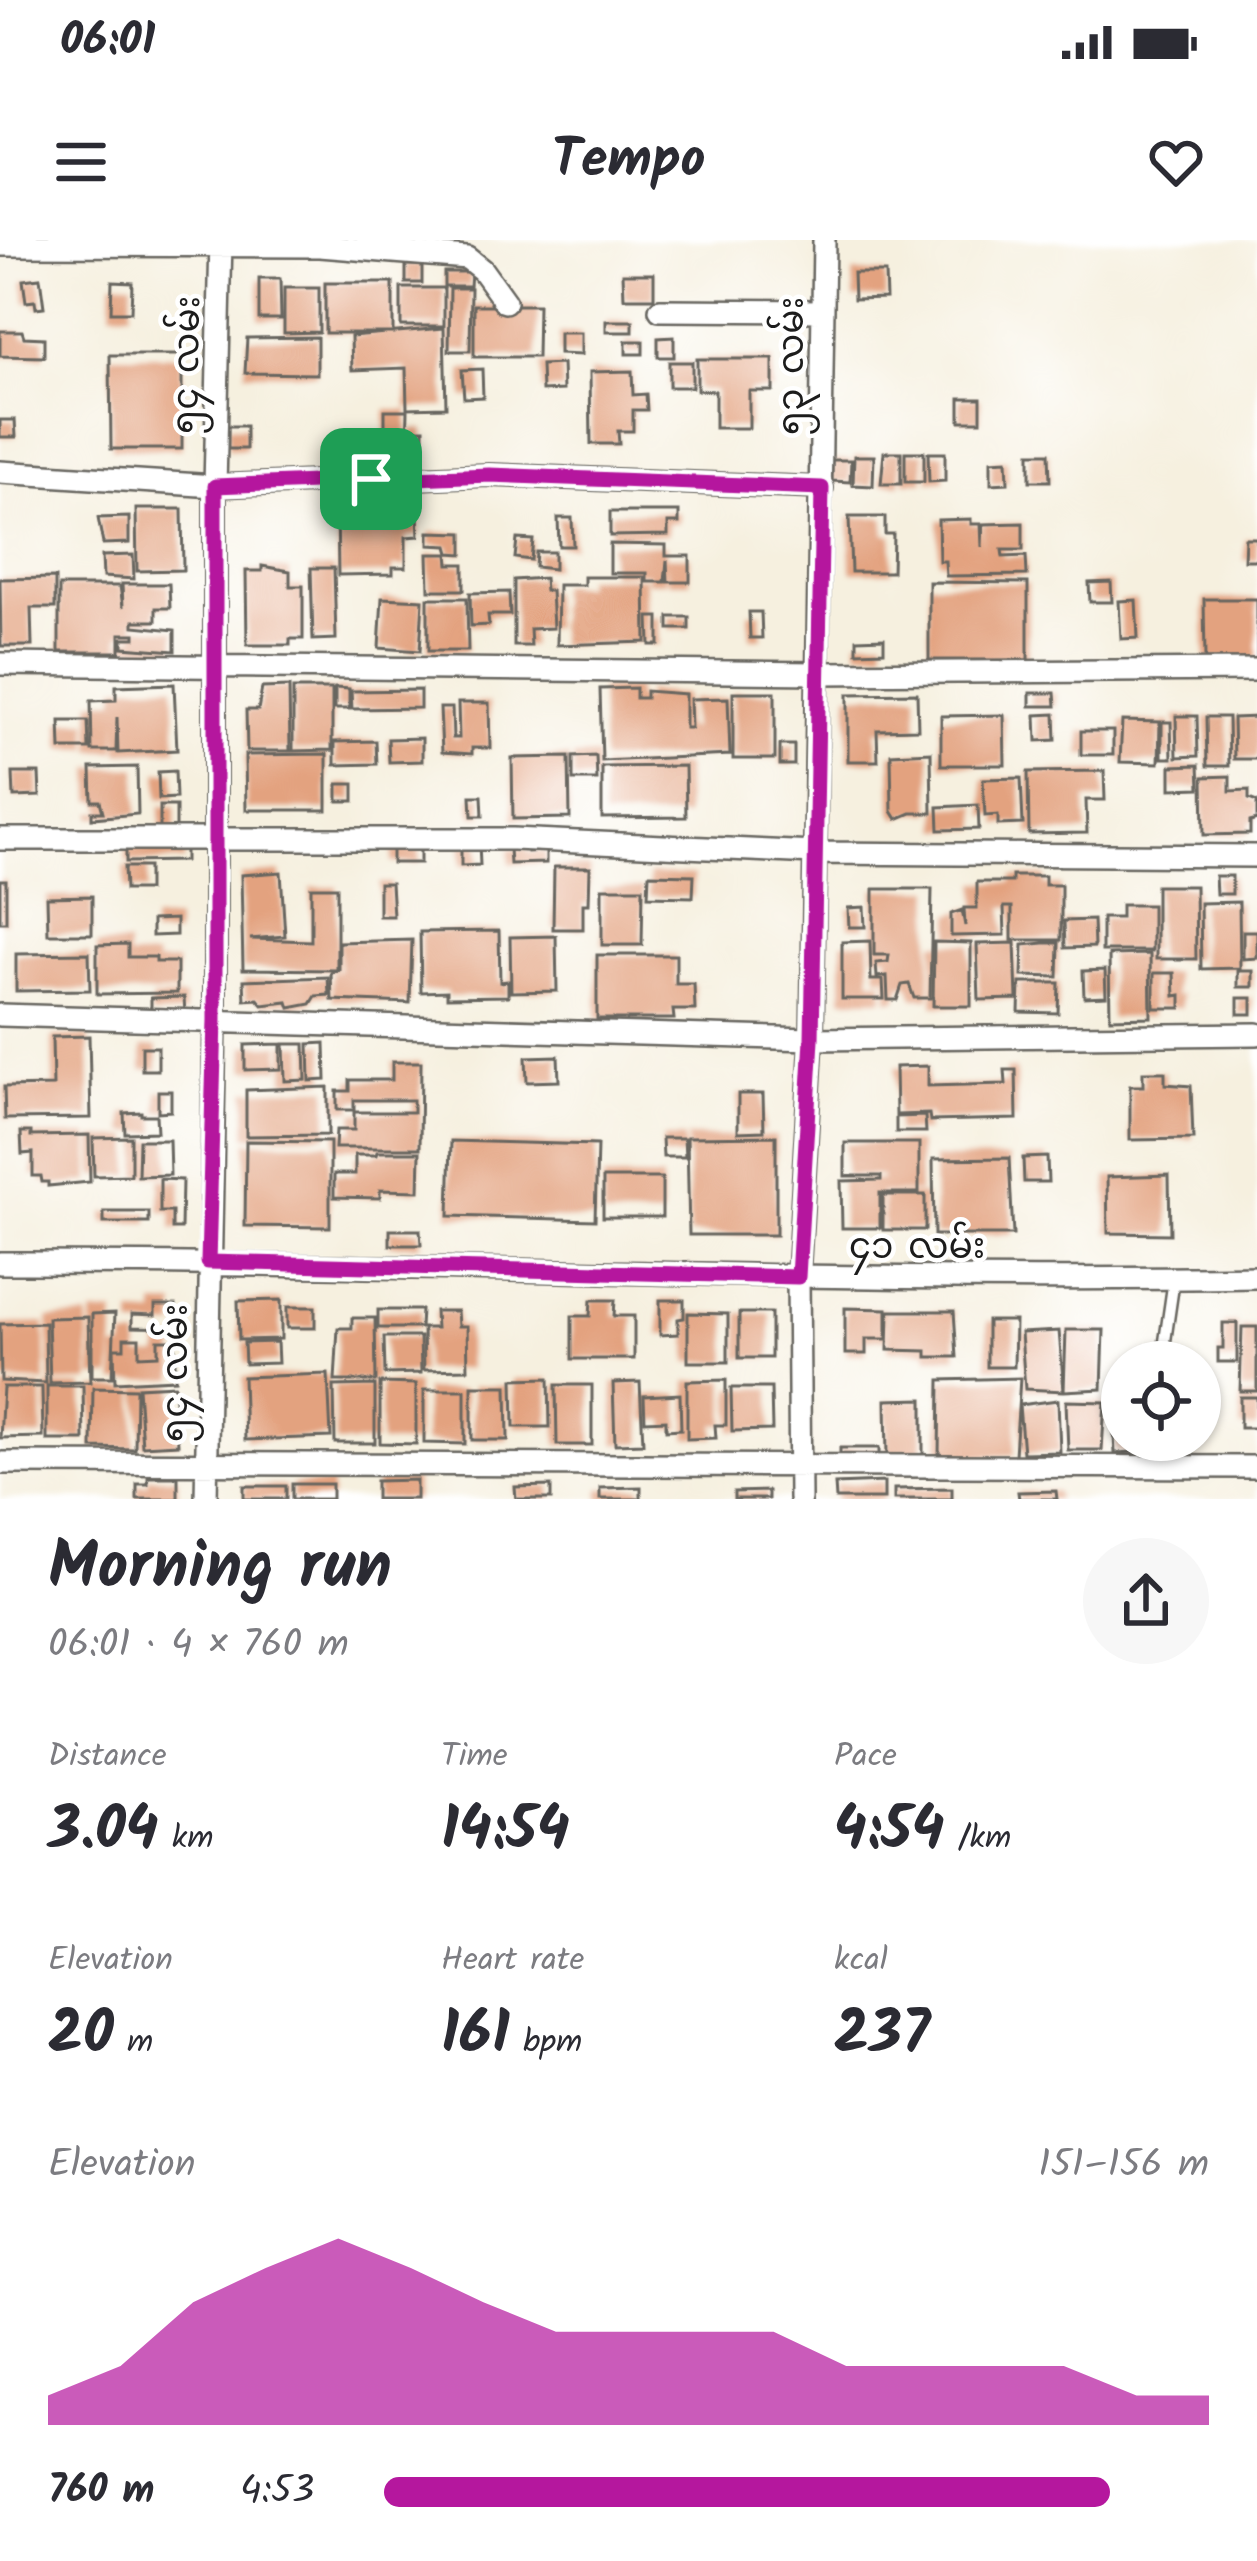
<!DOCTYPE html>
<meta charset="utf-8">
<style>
body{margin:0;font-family:Kalam,"Noto Sans Myanmar",sans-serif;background:#f7f7f7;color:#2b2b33;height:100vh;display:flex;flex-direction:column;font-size:45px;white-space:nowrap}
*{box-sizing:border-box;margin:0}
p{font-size:39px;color:#7c7c81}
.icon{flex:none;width:66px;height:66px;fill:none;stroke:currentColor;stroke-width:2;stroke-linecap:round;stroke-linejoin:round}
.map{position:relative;height:1259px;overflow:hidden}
.sheet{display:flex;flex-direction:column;background:#fff;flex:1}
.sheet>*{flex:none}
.fabs{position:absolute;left:1101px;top:1101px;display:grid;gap:24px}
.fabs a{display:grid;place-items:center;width:120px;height:120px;border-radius:50%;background:#fff;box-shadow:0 3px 9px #0004;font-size:60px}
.pin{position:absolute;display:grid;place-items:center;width:102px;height:102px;color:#fff;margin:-51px;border-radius:24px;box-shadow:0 6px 18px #0006}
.round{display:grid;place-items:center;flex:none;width:126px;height:126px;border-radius:63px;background:#f7f7f7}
.headline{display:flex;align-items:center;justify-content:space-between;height:204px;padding:0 48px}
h1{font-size:66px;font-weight:700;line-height:90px}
.figures{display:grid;grid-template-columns:repeat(3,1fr);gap:18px;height:204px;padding:12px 48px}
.figures div{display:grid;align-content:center}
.figures b{font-size:60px;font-weight:700}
.figures small{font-size:33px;font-weight:400}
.figures p{font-size:33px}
.chart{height:336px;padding:24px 48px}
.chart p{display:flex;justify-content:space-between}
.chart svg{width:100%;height:216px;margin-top:12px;fill:#b5179e;opacity:.7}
ul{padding:0 48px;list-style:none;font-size:39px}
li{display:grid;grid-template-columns:192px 144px 1fr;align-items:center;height:90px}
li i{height:30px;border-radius:15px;background:#b5179e}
.status{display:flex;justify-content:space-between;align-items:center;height:84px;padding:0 60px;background:#fff;direction:ltr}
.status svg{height:33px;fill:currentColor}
header{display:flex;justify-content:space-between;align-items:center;height:156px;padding:0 48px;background:#fff;font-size:54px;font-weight:700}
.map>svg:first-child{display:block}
</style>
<div class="status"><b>06:01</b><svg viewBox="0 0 49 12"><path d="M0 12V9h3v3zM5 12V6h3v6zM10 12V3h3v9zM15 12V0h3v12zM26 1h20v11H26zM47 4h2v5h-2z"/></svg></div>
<header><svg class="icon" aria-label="menu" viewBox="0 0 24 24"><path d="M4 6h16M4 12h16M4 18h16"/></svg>Tempo<svg class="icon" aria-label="heart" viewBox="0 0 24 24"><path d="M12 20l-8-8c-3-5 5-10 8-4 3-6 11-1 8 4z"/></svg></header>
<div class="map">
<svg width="1257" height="1259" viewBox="0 0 1257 1259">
<rect width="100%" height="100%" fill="#fff"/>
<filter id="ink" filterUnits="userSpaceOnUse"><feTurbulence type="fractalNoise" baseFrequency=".00833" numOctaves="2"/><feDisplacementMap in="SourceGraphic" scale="24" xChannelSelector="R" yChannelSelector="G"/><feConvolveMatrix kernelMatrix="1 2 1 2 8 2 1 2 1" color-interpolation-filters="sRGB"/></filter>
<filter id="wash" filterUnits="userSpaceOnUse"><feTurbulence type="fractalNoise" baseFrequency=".004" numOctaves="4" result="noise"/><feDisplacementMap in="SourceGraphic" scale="48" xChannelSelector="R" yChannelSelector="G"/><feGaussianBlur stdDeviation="2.7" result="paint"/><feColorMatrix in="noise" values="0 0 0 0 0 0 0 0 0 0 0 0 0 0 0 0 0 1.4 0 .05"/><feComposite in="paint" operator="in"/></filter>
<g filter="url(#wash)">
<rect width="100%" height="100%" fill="#f6f0df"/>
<g id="blocks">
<path fill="#e3a27f" d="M406 25H422V43H406Z
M444 32H471L470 46H444Z
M623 33H654V58H624Z
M853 33H885L886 58 854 59Z
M40 38 44 67 36 68 35 61 26 62 23 40Z
M259 39H280L281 79H259Z
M112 41 132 42 131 72H111Z
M325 43H393V93H325Z
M284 48H319V92L284 93Z
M401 48H444V86H401Z
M450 48H471L470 111H449Z
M474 65H538L537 117H474Z
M606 81H633V92H606Z
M444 88 446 167 407 168 406 128 352 130 351 96Z
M0 91H22L24 97 44 98V117L0 116Z
M559 93H581V115L559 114Z
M317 97V134L245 133 247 98Z
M674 97V117H658V98Z
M626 101H643V114H626Z
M110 115H182V209H111Z
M697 119H773V151H749V188H715V151L697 150Z
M669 122H692V147H669Z
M562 124 563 150 542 151 541 125Z
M482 129 483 157 464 158 462 130Z
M632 131 633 155 646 154 647 170H633V191H618L619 204H591L590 132Z
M960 158H981V181H960Z
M385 170H408L407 207H379L380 194H385Z
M0 180H15L16 197H0Z
M228 186H246V209H228Z
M411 189H424V207H411Z
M884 212H901V244H881Z
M905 212H924V242H905Z
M928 213H945V241L929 242Z
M1030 213H1049L1050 241H1030Z
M854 216H874L873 246 853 245Z
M832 220H851L850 242 832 241Z
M1007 220 1008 243 991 244V221Z
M337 266H392V284H400V274H418L419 296 406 297V327H393V334L338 335Z
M136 269H182L183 330 137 331Z
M610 272H679V283H668V295L610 296Z
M129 277V303L103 304 98 278Z
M849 277H885V294H893L892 332H851Z
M558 278H572L573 306H559Z
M971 279V284H981L982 307 983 284 1023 283V310H1002L1003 317 1026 316 1027 335 946 336 945 321H939L938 280Z
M429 292 463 293V314L450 313 448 306 429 305Z
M1245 298H1257V320H1244Z
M517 299 533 300 531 320 515 318Z
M610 304 666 305V316H690V342H668L667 320 665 342H647V333H610Z
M536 312H554V329L535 327Z
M428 314H448L449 324H464V350H429Z
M133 315 134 339 103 337 102 316Z
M262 326 290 331V346H303V399H290V405H247L246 331H262Z
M311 328H334L336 399 313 400Z
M584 337H645L646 402 557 405 558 345H584Z
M55 338V368H31L32 406H1L0 339Z
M544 338 545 351H551L553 388 530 389 531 406H514V340Z
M929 342 1028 343V420H929Z
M1111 342 1112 362H1090L1089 343Z
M122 344H169L170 368H156V381H134V386L175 390V411L123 407V398H135V394H120V412H59V346H120L123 367Z
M509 352 510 375H488L489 385 471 386 470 353Z
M382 358 423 360 420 411 379 408Z
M428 358H467L468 411H428Z
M1204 359H1257V419H1205Z
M1136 360 1138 398 1121 399 1119 361Z
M749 372H761L762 398H750Z
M649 377H659V405H650Z
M669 377H689V389H669Z
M884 398V411L857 412V399Z
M174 444 177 510 118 513 117 477 116 511H92L91 461 116 460V446Z
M289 447 290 511H247L246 470H258L262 448Z
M335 448 349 449V469H335Z
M636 448V458H646V451L685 454V488H691L690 459 728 458 730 515 602 521 600 449Z
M293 449H332V510L293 511Z
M420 450V468L352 469 351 451Z
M733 452H775V519H733Z
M917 453 918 489 877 490 878 521H848V454Z
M1030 453H1055L1056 466H1030Z
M458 463H489L490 508H472V514L442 512 440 468H452L453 498H459Z
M1055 474 1056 500 1037 501 1036 475Z
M1004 475 1005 525H941V476Z
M1176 476H1197L1198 516 1177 517Z
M1206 477H1228L1229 526H1207Z
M1257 477V519H1234L1233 478Z
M60 481H88L89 509H61Z
M1122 481 1160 482 1159 523 1120 522Z
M1162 482H1171L1172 518H1162Z
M1081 491H1113V515H1081Z
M422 498V521L389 522 388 499Z
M376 501 377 524 335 525V502Z
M780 505H794V525H780Z
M931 512 932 573H911L897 579 892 571 891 514Z
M327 514V570H246L245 515Z
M596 516 597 540H573V517Z
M569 517 570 578 513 579 512 518Z
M1199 525 1200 548 1171 549V526Z
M685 526 686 577 602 578V527Z
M137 527 138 574 92 578V572H103L100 561H92L91 528Z
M175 531 176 558 159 559 158 532Z
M1104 531 1105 560H1086L1087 593 1029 594 1028 532Z
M13 533H39L40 556 14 557Z
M1230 536V551L1249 550V559L1257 562V580L1250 582V594L1204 595 1203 537Z
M1021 538 1023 584 998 585V575L985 576 983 539Z
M338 544H354V561H338Z
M471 556H482L483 576H472Z
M978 565 979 589 939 590 938 567Z
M160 566H176V589H160Z
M185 601V621L126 622V602Z
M479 603 480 625 461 626V604Z
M392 604 420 607V623H392Z
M528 608V612L546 611V623L510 624 509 609Z
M124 627H148V650H125Z
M554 627H590L589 664H583V689H553Z
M281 632 285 696 250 699 311 701V647H337V730L243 729 241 635Z
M649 634 694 635 693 657 648 656Z
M1012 636H1045V645H1061V700H1012V667H1004L1005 695 951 696V674L962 670 965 686 964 668H977V642H1012Z
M1215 636H1232V654H1216Z
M0 640H6V682H0Z
M379 643H391L393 676H379Z
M1156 646H1195L1196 719H1156Z
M602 648H643L642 705H602Z
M874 649H932L930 758H914L909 744 902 745 897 760H888L887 736 877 737 876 723 888 722 889 715H874Z
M92 656V694H48L47 657Z
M1239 662 1240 728 1201 729 1200 663Z
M1121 665H1152V711H1102V678H1121Z
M864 667 865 687H849L848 668Z
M176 679V695L152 696V680Z
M1093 680 1094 707 1065 708 1064 681Z
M499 691 500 742 508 741V756L447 757V751L421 752 420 692Z
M1243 691H1257V718L1243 719Z
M556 696 557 751 511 752 510 697Z
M412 700 410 763 332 760 331 733 339 730V702Z
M870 701 871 740H883L884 759H842V702Z
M934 702 971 703V766H933Z
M1015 703 1017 759 979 760 977 704Z
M1044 703H1059L1058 737 1022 736 1023 705Z
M128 704V717H156V722H177V753L97 754V705Z
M89 713 90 750 16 751V714Z
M1150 714 1151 777 1110 778 1109 715Z
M597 715H676V744H694L695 770H673L674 779H597Z
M1105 730 1106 756 1084 757 1083 731Z
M1238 731H1253V747H1238Z
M1154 733H1174L1175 756 1181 755V768H1154Z
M328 737 329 755 316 756 311 764 290 768 288 762 263 765 258 759 245 760 244 740Z
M1020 743H1059L1058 773 1019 772Z
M184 757 185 774 151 775V758Z
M1238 758H1252V774H1238Z
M89 796 91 878 5 879 4 847 53 846 52 797Z
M325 803 326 840 310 841 309 804Z
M281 804V829L245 830V805Z
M284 804H305L306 840 285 841Z
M142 807H158V830H142Z
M558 816 559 841 527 842 526 817Z
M392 822H421L420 908H335L336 890H354V872H413V860H354V870H337V851H350V840H392Z
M928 826V846L1006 844 1005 830H1016L1017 879 930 881 929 874 896 875 895 827Z
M1143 832H1165V844L1191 846 1193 899 1130 900V846H1143Z
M328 847V895L246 896V850Z
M158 851H171V871L158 872Z
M738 854H763L764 891 738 892Z
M141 872V875H156L157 892 125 893 124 873Z
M925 876 926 892H896V877Z
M21 892H31V896L89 895 90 942 48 946V942H42L41 936H33V913L22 914Z
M776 896V995H689L687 897Z
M131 897V935L94 936 93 898Z
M662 898H684L685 917H663Z
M139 900H169L170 935 138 936Z
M246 901 330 902V987L245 986Z
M451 901 597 905 595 980 449 976Z
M845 903H919V953H880V988H842L841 941 881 940V936H845Z
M377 912H420L419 951 380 950V958L334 957V934H355V915H376Z
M1047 917 1048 942H1024L1023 918Z
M1009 918 1013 995H934L933 919Z
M1169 935 1170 994 1108 993 1107 937Z
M603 938H662V977H603Z
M160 939 182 940 181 989H172V972H160Z
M883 955H925V990H883Z
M104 972H149V983H104Z
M390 990H420L421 1005H390Z
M281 1060V1099L239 1100 238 1061Z
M591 1060H615L614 1076H634V1119H572V1076H590Z
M660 1060H684V1078L678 1079V1094L660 1095Z
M155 1065H176L175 1088 132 1087V1074L155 1075Z
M287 1067H315V1088H287Z
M845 1068 887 1069V1099H866V1114H845Z
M378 1070H421L420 1088H378Z
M435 1071H457L458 1086H467L468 1129 424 1130 423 1088H436Z
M889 1071H954L957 1117H927V1111L888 1110Z
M115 1073 112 1137H92V1074Z
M688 1073 728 1074V1122H688Z
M739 1073H771V1118H739Z
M88 1077 90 1142 50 1143 48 1078Z
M352 1078H375L376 1141H335L338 1088H352Z
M987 1081H1015L1014 1127H987Z
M45 1083 46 1143 1 1141 0 1084Z
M1223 1083H1237V1122H1218V1108H1223Z
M1242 1087H1257V1151H1240Z
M1066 1090H1104L1102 1149 1064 1151Z
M1059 1091 1064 1151 1025 1149 1021 1093Z
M384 1097H420L421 1133 385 1134Z
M124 1098H139V1116L158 1115V1100H175V1139L115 1142 114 1108H124Z
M277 1102 278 1123 245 1124 244 1103Z
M328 1134 331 1197 245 1200 243 1137Z
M549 1138 550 1187H514L513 1139Z
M1020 1138 1015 1215 939 1218 940 1140Z
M726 1140V1185H715L716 1198 687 1199V1141Z
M640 1142 643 1203 615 1204 613 1143Z
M380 1143 416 1144V1204L380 1203Z
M174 1145 178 1204 142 1206 138 1147Z
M375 1145V1203H335L334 1146Z
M556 1145H592V1205H557Z
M47 1146H83L84 1200H47Z
M472 1146H507L508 1200H472Z
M3 1147H42L43 1197 0 1198Z
M93 1148 136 1149 135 1209 92 1208Z
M731 1148H771L772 1190 732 1191Z
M424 1150H465V1204L424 1203Z
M680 1154 681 1189 666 1190V1180L645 1181 644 1156Z
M1240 1157H1257V1188H1240Z
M923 1159V1217H887L886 1160Z
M1058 1160 1060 1212 1023 1213 1019 1165Z
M1112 1160 1122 1161V1200H1188V1211L1169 1213 1168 1206 1135 1204V1212L1115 1213Z
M1066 1161 1105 1162 1102 1210H1068Z
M840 1208H879V1221H840Z
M148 1237H178V1259H137V1244H148Z
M416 1240V1259H376V1241Z
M884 1242V1259H836L835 1244Z
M292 1244H332V1259H292Z
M244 1246H286V1259H244Z
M551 1246V1259H516L515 1247Z
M641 1247V1259H600V1248Z
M952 1248V1259H894V1249Z
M768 1251V1259H734V1252Z
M1056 1251 1057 1259H1019L1018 1252Z"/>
</g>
</g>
<g filter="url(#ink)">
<use href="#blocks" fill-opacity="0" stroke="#686660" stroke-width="3"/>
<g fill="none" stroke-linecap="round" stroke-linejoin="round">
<g stroke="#686660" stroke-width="15">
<path id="lane" d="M1162 1122 1174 1039"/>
</g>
<g stroke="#686660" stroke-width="26">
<path id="street" d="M0 5 320 6 467 18 482 30 505 62
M660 70 823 71
M0 232 215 246 489 235 822 248
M0 424 819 433 1257 430
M0 599H513L815 613 1257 616
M0 775 812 799 1257 794
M0 1023C419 1022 838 1045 1257 1037
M0 1223 1257 1227
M206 1259 215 780V246L221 0
M800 1259 798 1037 812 799 824 0"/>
</g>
<use href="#lane" stroke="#fff" stroke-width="10"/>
<use href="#street" stroke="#fff" stroke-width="21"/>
</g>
</g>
<g fill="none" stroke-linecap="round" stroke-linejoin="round" filter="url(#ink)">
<g stroke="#fff" stroke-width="24">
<path id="route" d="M489 235 822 248 812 799 798 1037 208 1022 215 780V246Z"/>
</g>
<use href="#route" stroke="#b5179e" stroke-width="15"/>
</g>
<g text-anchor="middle" stroke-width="9" stroke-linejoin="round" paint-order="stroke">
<g font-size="36" fill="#1c1c1c" stroke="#fff">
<text transform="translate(185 125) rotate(-89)" y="13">၅၄ လမ်း</text>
<text transform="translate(790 126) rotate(-90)" y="13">၅၃ လမ်း</text>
<text x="917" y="1018">၄၁ လမ်း</text>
<text transform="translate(174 1133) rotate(-90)" y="13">၅၄ လမ်း</text>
</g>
</g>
</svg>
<div class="fabs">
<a><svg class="icon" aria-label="locate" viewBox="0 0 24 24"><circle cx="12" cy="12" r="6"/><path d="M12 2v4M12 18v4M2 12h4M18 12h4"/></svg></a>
</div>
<div class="pin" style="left:371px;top:239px;background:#1e9e55"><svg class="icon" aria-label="arrive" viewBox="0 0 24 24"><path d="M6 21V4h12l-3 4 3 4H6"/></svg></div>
</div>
<section class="sheet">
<div class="headline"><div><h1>Morning run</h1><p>06:01 · 4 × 760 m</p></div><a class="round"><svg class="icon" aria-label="share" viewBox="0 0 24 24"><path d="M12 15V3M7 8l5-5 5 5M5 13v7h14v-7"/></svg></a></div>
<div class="figures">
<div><p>Distance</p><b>3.04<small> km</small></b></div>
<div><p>Time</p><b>14:54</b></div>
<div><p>Pace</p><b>4:54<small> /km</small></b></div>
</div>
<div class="figures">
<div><p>Elevation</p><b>20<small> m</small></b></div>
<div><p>Heart rate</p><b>161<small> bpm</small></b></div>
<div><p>kcal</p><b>237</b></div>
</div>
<div class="chart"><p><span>Elevation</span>151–156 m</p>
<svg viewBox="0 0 160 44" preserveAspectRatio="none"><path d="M0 44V38L10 32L20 19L30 12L40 6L50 12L60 19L70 25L80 25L90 25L100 25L110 32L120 32L130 32L140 32L150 38L160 38V44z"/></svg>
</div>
<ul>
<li><b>760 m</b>4:53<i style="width:88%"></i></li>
</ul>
</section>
